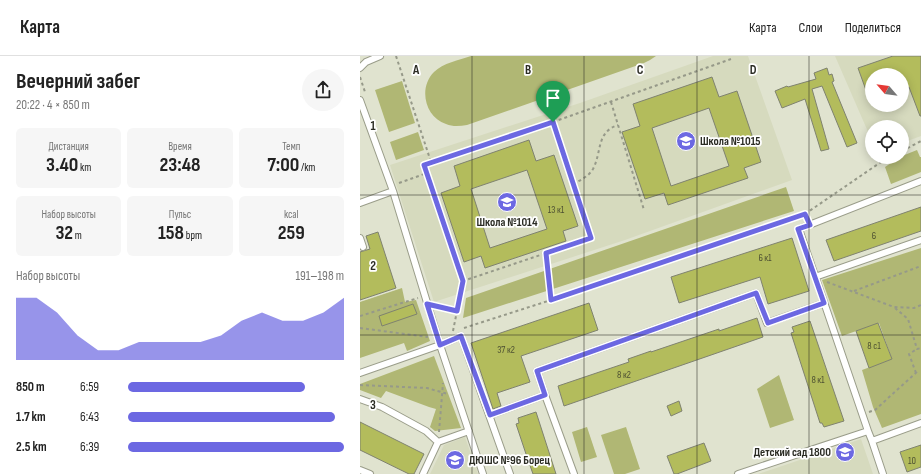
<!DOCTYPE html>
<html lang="ru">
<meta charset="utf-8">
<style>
body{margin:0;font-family:"Sofia Sans Condensed",sans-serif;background:#f6f6f6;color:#222;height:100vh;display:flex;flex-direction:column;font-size:15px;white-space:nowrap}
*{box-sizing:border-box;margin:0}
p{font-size:13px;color:#767676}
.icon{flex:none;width:22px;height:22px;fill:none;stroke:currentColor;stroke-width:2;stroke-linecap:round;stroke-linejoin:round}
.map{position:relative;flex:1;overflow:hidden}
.side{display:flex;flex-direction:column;background:#fff;width:360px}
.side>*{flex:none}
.needle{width:26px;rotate:298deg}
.buttons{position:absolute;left:505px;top:12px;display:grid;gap:8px}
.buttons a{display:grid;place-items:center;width:44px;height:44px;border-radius:50%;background:#fff;box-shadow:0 2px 10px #0003;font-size:20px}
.pin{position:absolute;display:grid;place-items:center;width:34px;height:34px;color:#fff;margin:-41px -17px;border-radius:50% 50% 50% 0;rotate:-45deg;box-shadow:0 0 4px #0007}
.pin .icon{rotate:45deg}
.round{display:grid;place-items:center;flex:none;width:42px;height:42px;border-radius:21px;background:#f6f6f6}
.headline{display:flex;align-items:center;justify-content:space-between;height:68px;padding:0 16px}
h1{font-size:22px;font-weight:700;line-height:30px}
.metrics{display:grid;grid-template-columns:repeat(3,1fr);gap:6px;height:68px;padding:4px 16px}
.metrics div{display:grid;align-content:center;border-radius:6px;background:#f6f6f6;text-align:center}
.metrics b{font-size:20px;font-weight:700}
.metrics small{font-size:11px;font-weight:400}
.metrics p{font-size:11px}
.chart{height:112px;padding:8px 16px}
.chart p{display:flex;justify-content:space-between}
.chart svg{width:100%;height:72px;margin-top:4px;fill:#6c68e2;opacity:.7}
ul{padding:0 16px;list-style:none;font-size:13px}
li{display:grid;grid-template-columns:64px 48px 1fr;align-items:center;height:30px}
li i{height:10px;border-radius:5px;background:#6c68e2}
header{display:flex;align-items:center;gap:24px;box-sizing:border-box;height:56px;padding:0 20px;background:#fff;border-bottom:1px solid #e0e0e0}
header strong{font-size:19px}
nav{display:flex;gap:22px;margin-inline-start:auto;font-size:14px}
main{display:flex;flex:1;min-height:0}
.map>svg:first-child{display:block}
</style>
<header>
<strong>Карта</strong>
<nav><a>Карта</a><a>Слои</a><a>Поделиться</a></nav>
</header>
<main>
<section class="side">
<div class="headline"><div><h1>Вечерний забег</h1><p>20:22 · 4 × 850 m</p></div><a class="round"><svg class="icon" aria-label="share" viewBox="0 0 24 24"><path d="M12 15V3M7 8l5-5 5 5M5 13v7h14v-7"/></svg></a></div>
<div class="metrics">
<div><p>Дистанция</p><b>3.40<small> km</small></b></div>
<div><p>Время</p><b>23:48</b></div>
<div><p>Темп</p><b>7:00<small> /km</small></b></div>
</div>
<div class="metrics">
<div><p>Набор высоты</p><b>32<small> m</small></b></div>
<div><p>Пульс</p><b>158<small> bpm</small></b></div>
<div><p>kcal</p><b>259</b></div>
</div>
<div class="chart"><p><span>Набор высоты</span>191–198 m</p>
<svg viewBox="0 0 160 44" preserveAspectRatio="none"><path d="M0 44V6L10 6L20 15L30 29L40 38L50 38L60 33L70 33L80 33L90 33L100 29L110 20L120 15L130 20L140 20L150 15L160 6V44z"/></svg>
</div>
<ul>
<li><b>850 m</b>6:59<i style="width:82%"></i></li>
<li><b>1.7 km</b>6:43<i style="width:96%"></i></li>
<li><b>2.5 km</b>6:39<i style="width:100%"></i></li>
</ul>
</section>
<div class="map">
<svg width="561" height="418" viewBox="0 0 561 418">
<rect width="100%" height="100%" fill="#e0e3cf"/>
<path fill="#d6dabe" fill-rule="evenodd" d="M353 0H388L432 124 265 184 74 246 30 109 220 47Z
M475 0H561V80L542 87V71H512V85ZM512 19H542V49H512Z
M105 381 118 418H70L84 389Z
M501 383 513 418H398L425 409Z"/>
<path fill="#b0b774" d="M111 0H296L290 4 284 7 107 69C100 70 93 71 86 68 65 61 58 32 74 16 83 7 99 4 111 0Z
M42 25 55 67 29 76 15 34Z
M58 76 64 94 36 104 30 86Z
M557 94 560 101H561V116L531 128 525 111 540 101H542V100Z
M426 131 434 155 103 262 106 242Z
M561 192V358L522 372 513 351 502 314 532 303 519 267 482 280 462 224Z
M42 232 45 246 56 244 70 285 47 295 44 287 0 302V246Z
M74 300 101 372 75 375 70 371 76 353 69 351 26 335 21 342 0 334V328Z
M419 319 434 364 410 372 397 333Z
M227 371 237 401 221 406 212 376Z
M266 371 280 413 265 418H254L241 379Z"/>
<path fill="#b3bc5c" stroke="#7f826f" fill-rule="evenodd" d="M533 0H561V60H560L549 31 542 33V19H512V48H511L498 12Z
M467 12 469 19 472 18 474 25 472 26 497 87 487 91 462 30 452 33 469 93 461 95 445 43 422 52 415 35 427 30 428 31 456 23 454 17Z
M352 21 359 41 377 35 401 106 384 112 388 122 308 149 304 137 285 143 262 76 280 70 273 48ZM349 52 369 110 311 130 292 72Z
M169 84 176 105 194 99 218 170 203 175 206 185 125 212 121 200 104 206 81 137 100 130 94 110ZM167 114 187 173 130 192 111 133Z
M561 151V175L474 205 466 184Z
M18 176 36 232 0 244V196L10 193 6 180Z
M432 182 449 235 408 248 400 221 319 247 311 221Z
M229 247 238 274 161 300 170 326 137 337 141 350 133 353 111 287Z
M53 248 57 258 22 270 19 260Z
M397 262 403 281 204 350 198 330 269 306 268 303 291 295V296L359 273V275Z
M450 265 484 365 464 371 462 367H460L431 277 434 276 432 271Z
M518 267 532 303 509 312 496 275Z
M319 345 322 355 311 360 307 350Z
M176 356 196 418H173L167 401 156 368 159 367 158 362Z
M0 366 64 398 54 418H49L0 394Z
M344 387 351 405 317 418H314L307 400Z
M561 389V411L547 416 540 396Z"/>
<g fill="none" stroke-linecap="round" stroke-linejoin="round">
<g stroke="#9a9d8a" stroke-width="8">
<path id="lane" d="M0 12 6 6 20 0
M0 44 33 135 80 289 123 418
M0 147 33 135
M0 182 3 191
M455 221 561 184
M0 317 80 289 101 280 150 418
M185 339 214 418
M0 343 22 351 66 375 78 386
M130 359 185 339 177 315 396 237 407 267 464 247
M508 375 439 173 561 125
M512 385 523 418
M0 414 10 418
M63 418 78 386 109 375
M378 418 508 375 512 385 561 367"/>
</g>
<path stroke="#969989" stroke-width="2" stroke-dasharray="3 3" stroke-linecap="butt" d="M36 0 71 106
M0 21 5 36
M251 46 284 154
M193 66 371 3
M542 95 561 85
M39 127 67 117
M213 128C221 124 229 120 233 113 242 96 236 76 258 69
M445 158 521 106 530 101
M186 197 191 244
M467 226 534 251 554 252 561 249
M494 235 561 210
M77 251 97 255
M535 252 548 263 557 293 561 292
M0 260 58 242
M0 272 68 281
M104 272 191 244 445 158 447 162
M93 275 103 225 64 109 193 66 231 182 103 225
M556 317 549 298 557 293
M0 329 67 332 88 338
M509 356 515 354 559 314
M79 376 83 327"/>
<use href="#lane" stroke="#fff" stroke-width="6"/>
</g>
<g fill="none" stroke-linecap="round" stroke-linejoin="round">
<g stroke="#fff" stroke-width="8">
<path id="route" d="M193 66 231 182 186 197 191 244 445 158 450 169 438 173 464 247 408 267 396 237 177 315 185 339 130 359 101 280 80 289 67 248 97 255 103 225 64 109Z"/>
</g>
<use href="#route" stroke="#6c68e2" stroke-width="5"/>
</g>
<path fill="none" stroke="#2b2c24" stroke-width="1" stroke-opacity="0.55" d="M112 0V418M224 0V418M337 0V418M449 0V418M0 139H561M0 279H561"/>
<defs>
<g id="school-disc" transform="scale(1)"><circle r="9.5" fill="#6c68e2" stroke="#fff"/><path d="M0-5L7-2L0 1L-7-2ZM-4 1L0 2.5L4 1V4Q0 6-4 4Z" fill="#fff"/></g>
</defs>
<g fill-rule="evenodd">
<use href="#school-disc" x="326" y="85"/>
<use href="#school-disc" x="147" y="146"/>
<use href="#school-disc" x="485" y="396"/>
<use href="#school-disc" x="95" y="404"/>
</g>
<g text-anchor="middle" stroke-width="3.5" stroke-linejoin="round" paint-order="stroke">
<g font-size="10" fill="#4d5032">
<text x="196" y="157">13 к1</text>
<text x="514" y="183">6</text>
<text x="405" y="205">6 к1</text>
<text x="514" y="293">8 с1</text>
<text x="146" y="297">37 к2</text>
<text x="264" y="322">8 к2</text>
<text x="458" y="327">8 к1</text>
<text x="552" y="408">10</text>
</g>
<g font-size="12" font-weight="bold" fill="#2b2c24" stroke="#fff" text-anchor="start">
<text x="340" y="89">Школа №1015</text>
<text x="147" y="170" text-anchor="middle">Школа №1014</text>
<text x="471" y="400" text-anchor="end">Детский сад 1800</text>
<text x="109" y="408">ДЮШС №96 Борец</text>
</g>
</g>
<g font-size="13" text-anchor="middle" font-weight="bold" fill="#2b2c24" stroke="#fff" stroke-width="3.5" stroke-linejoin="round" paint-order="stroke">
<text x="56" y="18">A</text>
<text x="168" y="18">B</text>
<text x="280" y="18">C</text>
<text x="393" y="18">D</text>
<text x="13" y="74">1</text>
<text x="13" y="214">2</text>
<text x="13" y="353">3</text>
</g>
</svg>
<div class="buttons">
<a><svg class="needle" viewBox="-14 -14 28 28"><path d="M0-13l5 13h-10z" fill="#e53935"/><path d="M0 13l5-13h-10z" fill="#767676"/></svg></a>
<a><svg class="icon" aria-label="locate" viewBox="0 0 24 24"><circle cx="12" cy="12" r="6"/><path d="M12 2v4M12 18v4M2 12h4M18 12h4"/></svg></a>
</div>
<div class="pin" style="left:193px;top:66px;background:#1e9e55"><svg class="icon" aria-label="arrive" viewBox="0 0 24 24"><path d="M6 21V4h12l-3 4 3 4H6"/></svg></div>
</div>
</main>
